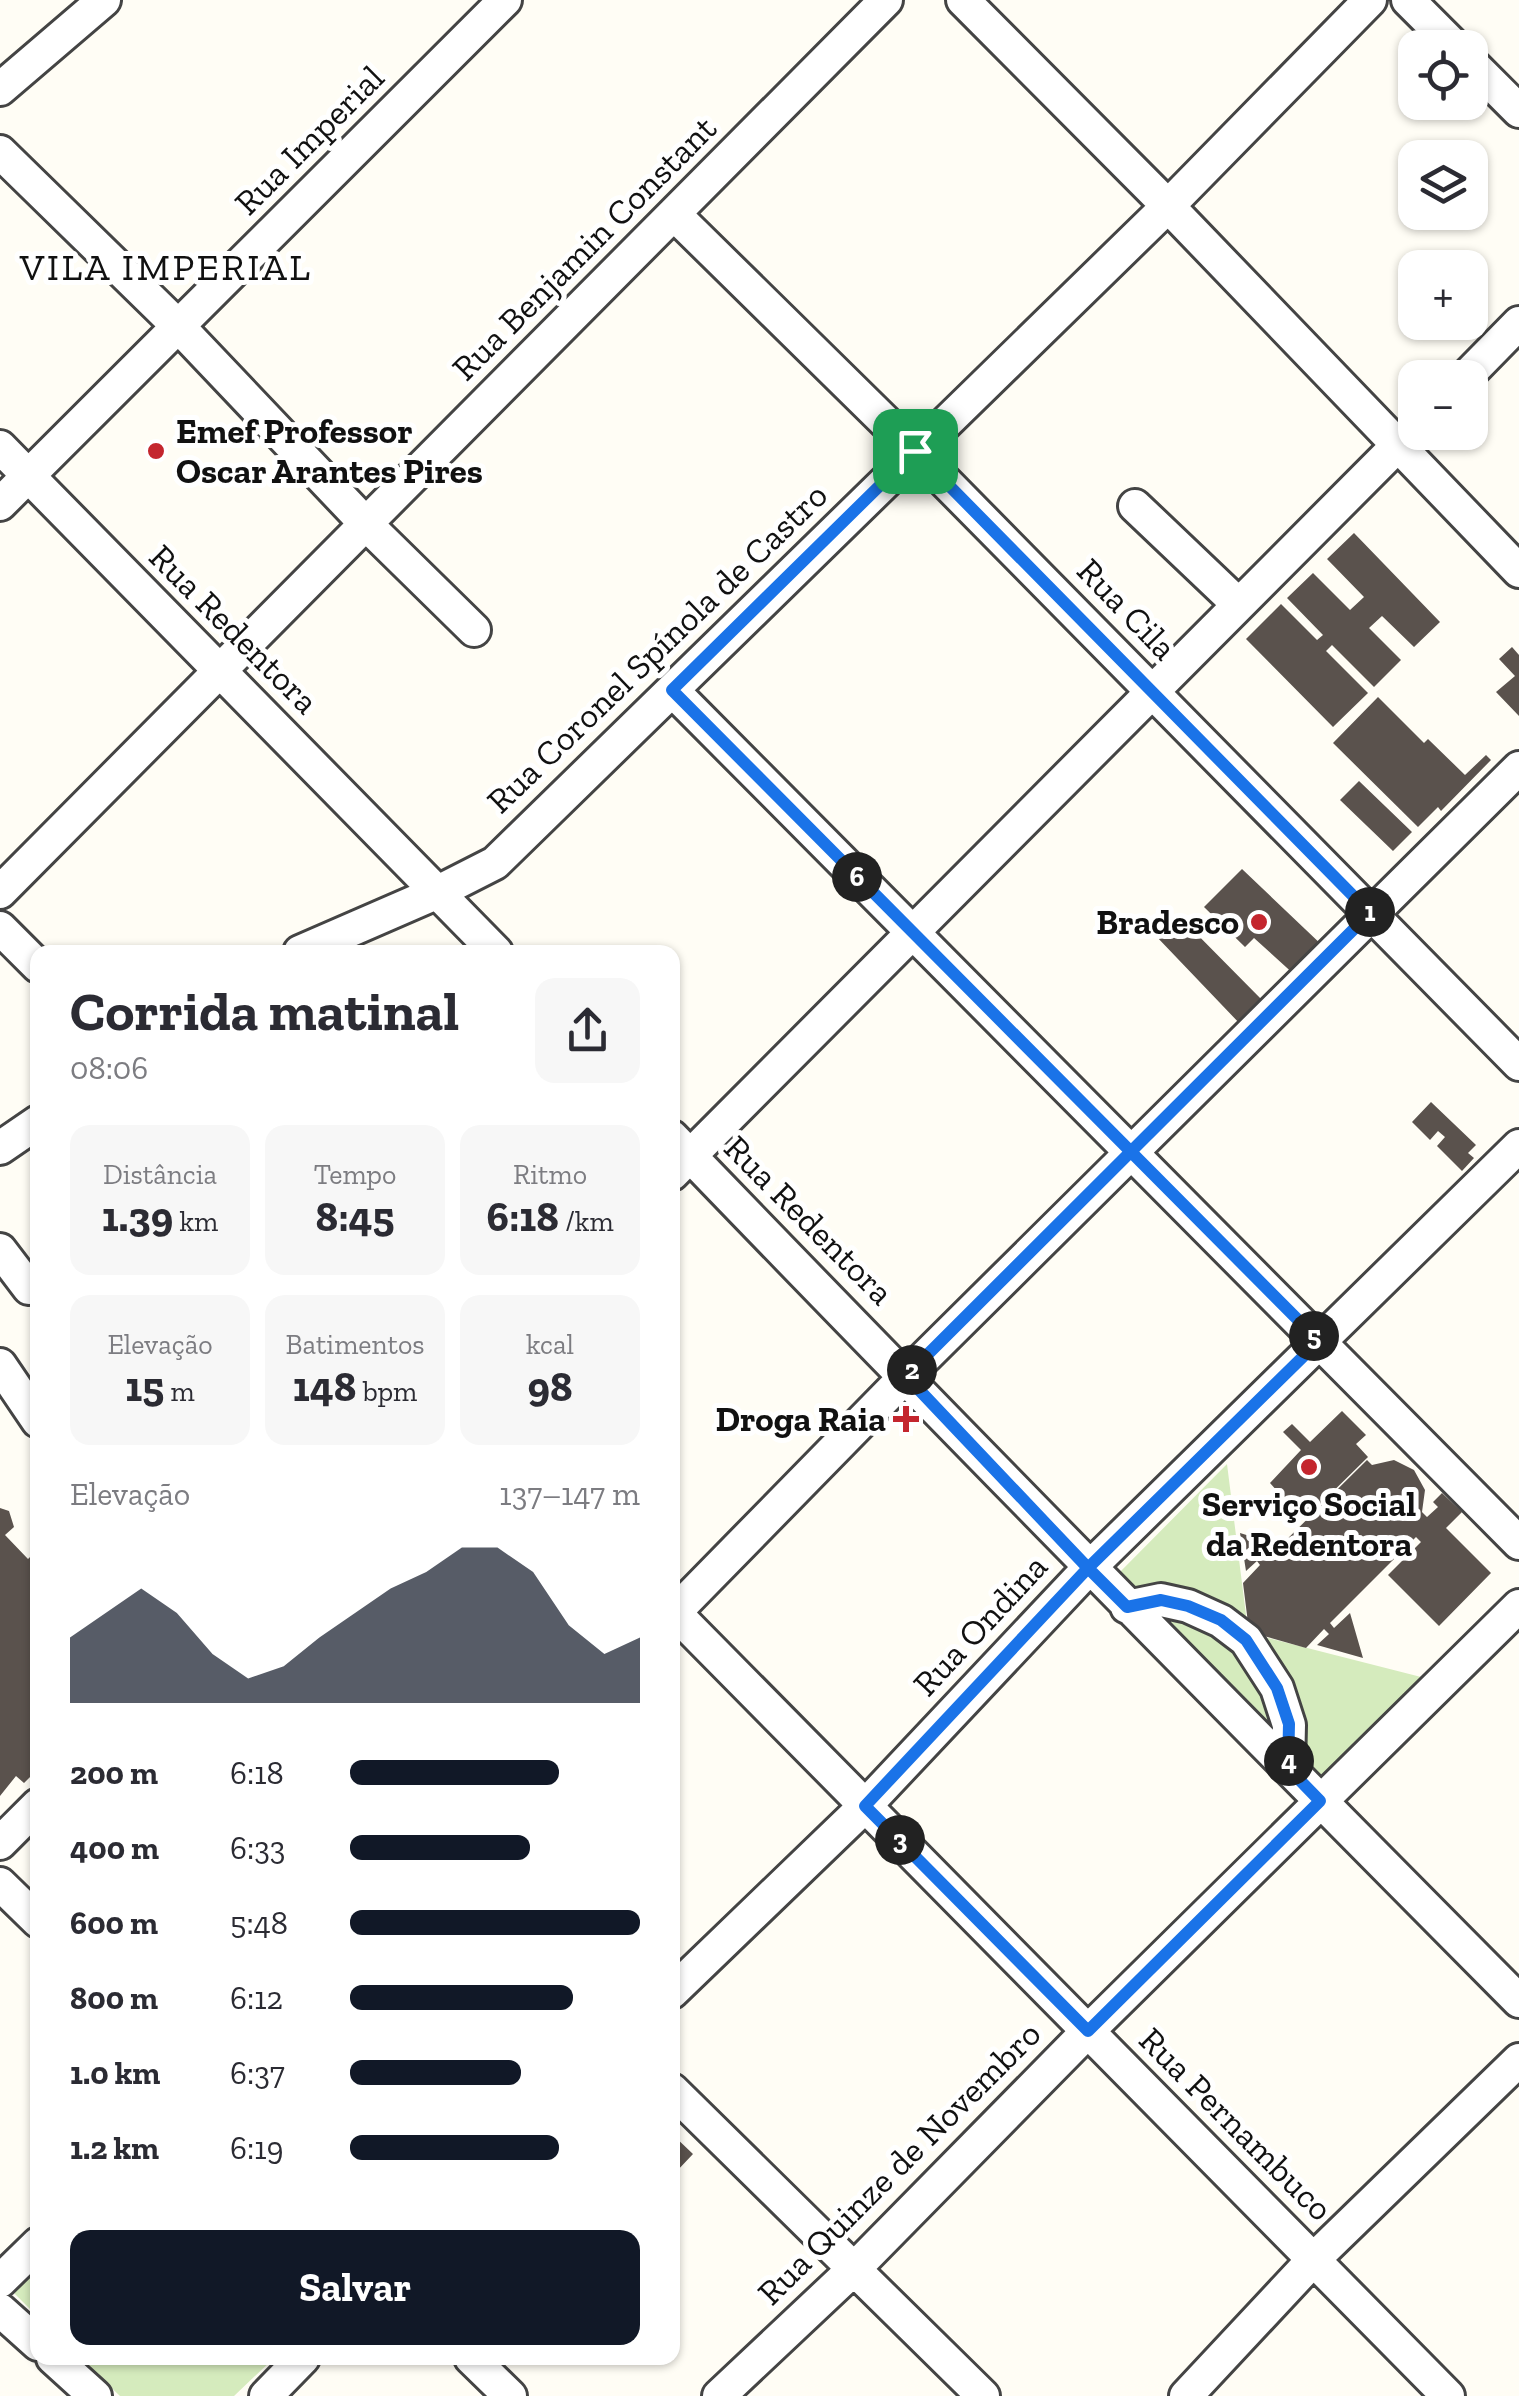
<!DOCTYPE html>
<html lang="pt">
<meta charset="utf-8">
<style>
body{margin:0;font-family:"Zilla Slab",serif;background:#f7f7f7;color:#2b2b33;height:100vh;display:flex;flex-direction:column;font-size:38px;white-space:nowrap}
*{box-sizing:border-box;margin:0}
p{font-size:32px;color:#7c7c81}
.icon{flex:none;width:55px;height:55px;fill:none;stroke:currentColor;stroke-width:2;stroke-linecap:round;stroke-linejoin:round}
.map{position:relative;flex:1;overflow:hidden}
.drawer{position:absolute;left:30px;top:945px;width:650px;height:1420px;display:flex;flex-direction:column;background:#fff;border-radius:20px;box-shadow:0 2px 8px #0004}
.drawer>*{flex:none}
.tools{position:absolute;left:1398px;top:30px;display:grid;gap:20px}
.tools a{display:grid;place-items:center;width:90px;height:90px;border-radius:20px;background:#fff;box-shadow:0 2px 8px #0004;font-size:50px}
.pin{position:absolute;display:grid;place-items:center;width:85px;height:85px;color:#fff;margin:-42px;border-radius:20px;box-shadow:0 5px 15px #0006}
.km{position:absolute;width:50px;height:50px;margin:-25px;border-radius:50%;background:#222;color:#fff;font-size:28px;line-height:50px;text-align:center}
.round{display:grid;place-items:center;flex:none;width:105px;height:105px;border-radius:20px;background:#f7f7f7}
.overview{display:flex;align-items:center;justify-content:space-between;height:170px;padding:0 40px}
h1{font-size:55px;font-weight:800;line-height:75px}
.stats{display:grid;grid-template-columns:repeat(3,1fr);gap:15px;height:170px;padding:10px 40px}
.stats div{display:grid;align-content:center;border-radius:20px;background:#f7f7f7;text-align:center}
.stats b{font-size:42px;font-weight:800}
.stats small{font-size:28px;font-weight:400}
.stats p{font-size:28px}
.chart{height:280px;padding:20px 40px}
.chart p{display:flex;justify-content:space-between}
.chart svg{width:100%;height:180px;margin-top:10px;fill:#111827;opacity:.7}
.button{display:flex;gap:20px;margin-top:auto;padding:20px 40px}
.button a{flex:1;height:115px;border-radius:20px;background:#111827;color:#fff;font-size:40px;font-weight:800;line-height:115px;text-align:center}
ul{padding:0 40px;list-style:none;font-size:32px}
li{display:grid;grid-template-columns:160px 120px 1fr;align-items:center;height:75px}
li i{height:25px;border-radius:12px;background:#111827}
.map>svg:first-child{display:block}
</style>
<div class="map">
<svg width="1519" height="2396" viewBox="0 0 1519 2396">
<rect width="100%" height="100%" fill="#fffdf5"/>
<path fill="#d5ebbd" d="M1227 1464 1247 1623 1258 1642 1264 1637 1425 1678 1319 1778 1117 1575Z
M37 2267V2316L12 2291Z
M80 2358H274L234 2396H120Z"/>
<path fill="#5a524d" d="M1354 533 1440 622 1414 647 1382 616 1369 628 1401 660 1374 687 1332 645 1326 651 1368 693 1333 727 1246 639 1281 604 1317 640 1323 635 1287 598 1313 573 1350 610 1364 597 1327 559Z
M1512 647 1519 655V716L1496 692 1515 676 1499 659Z
M1378 697 1424 743 1428 739 1465 775 1486 755 1491 760 1441 811 1438 807 1418 827 1333 743Z
M1359 781 1412 832 1393 851 1340 800Z
M1242 869 1325 948 1297 977 1254 938 1245 947 1204 907Z
M1177 914 1264 1002 1242 1026 1155 935Z
M1431 1102 1476 1145 1468 1153 1474 1158 1462 1171 1437 1146 1445 1137 1438 1131 1430 1140 1412 1122Z
M1342 1411 1366 1435 1356 1444 1368 1457 1304 1520 1301 1517 1297 1521 1273 1496 1278 1492 1270 1483 1301 1450 1283 1432 1292 1424 1310 1442Z
M1367 1460 1372 1465 1394 1460 1414 1470 1425 1490 1422 1512 1427 1517 1438 1507 1433 1502 1442 1493 1462 1512 1446 1528 1491 1573 1439 1626 1388 1575 1421 1542 1416 1537 1330 1623 1334 1628 1350 1613 1363 1658 1317 1645 1329 1634 1324 1629 1306 1648 1264 1636 1258 1641 1248 1623 1243 1583 1260 1565 1257 1561 1246 1571 1240 1533 1275 1544 1262 1555 1266 1560Z
M0 1508 9 1511 14 1527 5 1535 28 1559 35 1552 38 1554V1769L24 1783 16 1776 0 1796Z
M672 2134 693 2154 675 2173 672 2171Z"/>
<g fill="none" stroke-linecap="round" stroke-linejoin="round">
<g stroke="#444" stroke-width="38">
<path id="minor" d="M963 0 1168 206 1519 571
M1408 0 1456 48
M1470 62 1519 111
M0 89 104 0
M0 152 180 328 366 524 474 630
M674 214 915 451 1519 1064
M1465 378 1519 323
M0 447 496 952
M0 504 505 0
M1135 506 1238 604
M672 690 1519 1543
M0 892 886 0
M0 928 38 966
M300 952 438 892 495 863 1168 206 1370 0
M672 1137C952 1428 1235 1715 1519 2001
M0 1148 38 1122
M672 1174 1415 428
M0 1250 29 1288
M0 1365 38 1421
M1127 1607 1161 1600 1188 1606 1221 1621 1246 1640 1277 1688 1289 1725 1288 1768
M672 1610 1448 2396
M672 1615 906 1376 1519 768
M0 1843 38 1805
M0 1884 38 1921
M672 1992 865 1806 1089 1568 1519 1146
M672 2090 983 2396
M0 2281 38 2244
M0 2310 38 2344
M53 2358 95 2396
M471 2358 510 2396
M266 2396 303 2358
M719 2396 856 2267 1088 2031 1519 1606
M1186 2396 1313 2260 1519 2060"/>
</g>
<use href="#minor" stroke="#fff" stroke-width="32"/>
</g>
<g fill="none" stroke-linecap="round" stroke-linejoin="round">
<g stroke="#fff" stroke-width="20">
<path id="route" d="M915 451 1370 913 906 1376 1088 1568 865 1806 1088 2031 1320 1801 1288 1768 1289 1724 1277 1688 1246 1640 1221 1620 1188 1606 1161 1600 1127 1607 1088 1568 1319 1341C1103 1124 887 907 672 690L915 451"/>
</g>
<use href="#route" stroke="#1a73e8" stroke-width="12"/>
</g>
<g fill="#c4262e" stroke="#fff" stroke-width="4">
<circle cx="156" cy="451" r="10"/>
<circle cx="1259" cy="922" r="10"/>
<path d="M901 1404h10v10h10v10h-10v10h-10v-10h-10v-10h10z"/>
<circle cx="1309" cy="1467" r="10"/>
</g>
<g text-anchor="middle" stroke-width="10" stroke-linejoin="round" paint-order="stroke">
<g font-size="35" fill="#111" stroke="#fff">
<text transform="translate(309 140) rotate(-45)" y="12">Rua Imperial</text>
<text transform="translate(584 248) rotate(-45)" y="12">Rua Benjamin Constant</text>
<text transform="translate(1127 609) rotate(46)" y="12">Rua Cila</text>
<text transform="translate(234 629) rotate(45)" y="12">Rua Redentora</text>
<text transform="translate(657 648) rotate(-44)" y="12">Rua Coronel Spínola de Castro</text>
<text transform="translate(809 1220) rotate(45)" y="12">Rua Redentora</text>
<text transform="translate(980 1625) rotate(-47)" y="12">Rua Ondina</text>
<text transform="translate(1236 2124) rotate(45)" y="12">Rua Pernambuco</text>
<text transform="translate(899 2163) rotate(-45)" y="12">Rua Quinze de Novembro</text>
</g>
<g font-size="35" font-weight="bold" fill="#111" stroke="#fff" text-anchor="end">
<text x="176" y="443" text-anchor="start">Emef Professor<tspan x="176" dy="40">Oscar Arantes Pires</tspan></text>
<text x="1239" y="934">Bradesco</text>
<text x="886" y="1431">Droga Raia</text>
<text x="1309" y="1516" text-anchor="middle">Serviço Social<tspan x="1309" dy="40">da Redentora</tspan></text>
</g>
<g font-size="38" letter-spacing="2.5" fill="#111" stroke="#fff">
<text x="166" y="280">VILA IMPERIAL</text>
</g>
</g>
</svg>
<div class="tools">
<a><svg class="icon" aria-label="locate" viewBox="0 0 24 24"><circle cx="12" cy="12" r="6"/><path d="M12 2v4M12 18v4M2 12h4M18 12h4"/></svg></a>
<a><svg class="icon" aria-label="layers" viewBox="0 0 24 24"><path d="M12 4l9 5-9 5-9-5zM3 14l9 5 9-5"/></svg></a>
<a>+</a>
<a>−</a>
</div>
<div class="pin" style="left:915px;top:451px;background:#1e9e55"><svg class="icon" aria-label="arrive" viewBox="0 0 24 24"><path d="M6 21V4h12l-3 4 3 4H6"/></svg></div>
<b class="km" style="left:1370px;top:912px">1</b>
<b class="km" style="left:912px;top:1370px">2</b>
<b class="km" style="left:900px;top:1840px">3</b>
<b class="km" style="left:1289px;top:1761px">4</b>
<b class="km" style="left:1314px;top:1336px">5</b>
<b class="km" style="left:857px;top:877px">6</b>
<section class="drawer">
<div class="overview"><div><h1>Corrida matinal</h1><p>08:06</p></div><a class="round"><svg class="icon" aria-label="share" viewBox="0 0 24 24"><path d="M12 15V3M7 8l5-5 5 5M5 13v7h14v-7"/></svg></a></div>
<div class="stats">
<div><p>Distância</p><b>1.39<small> km</small></b></div>
<div><p>Tempo</p><b>8:45</b></div>
<div><p>Ritmo</p><b>6:18<small> /km</small></b></div>
</div>
<div class="stats">
<div><p>Elevação</p><b>15<small> m</small></b></div>
<div><p>Batimentos</p><b>148<small> bpm</small></b></div>
<div><p>kcal</p><b>98</b></div>
</div>
<div class="chart"><p><span>Elevação</span>137–147 m</p>
<svg viewBox="0 0 160 44" preserveAspectRatio="none"><path d="M0 44V28L10 22L20 16L30 22L40 32L50 38L60 35L70 28L80 22L90 16L100 12L110 6L120 6L130 12L140 25L150 32L160 28V44z"/></svg>
</div>
<ul>
<li><b>200 m</b>6:18<i style="width:72%"></i></li>
<li><b>400 m</b>6:33<i style="width:62%"></i></li>
<li><b>600 m</b>5:48<i style="width:100%"></i></li>
<li><b>800 m</b>6:12<i style="width:77%"></i></li>
<li><b>1.0 km</b>6:37<i style="width:59%"></i></li>
<li><b>1.2 km</b>6:19<i style="width:72%"></i></li>
</ul>
<div class="button"><a>Salvar</a></div>
</section>
</div>
